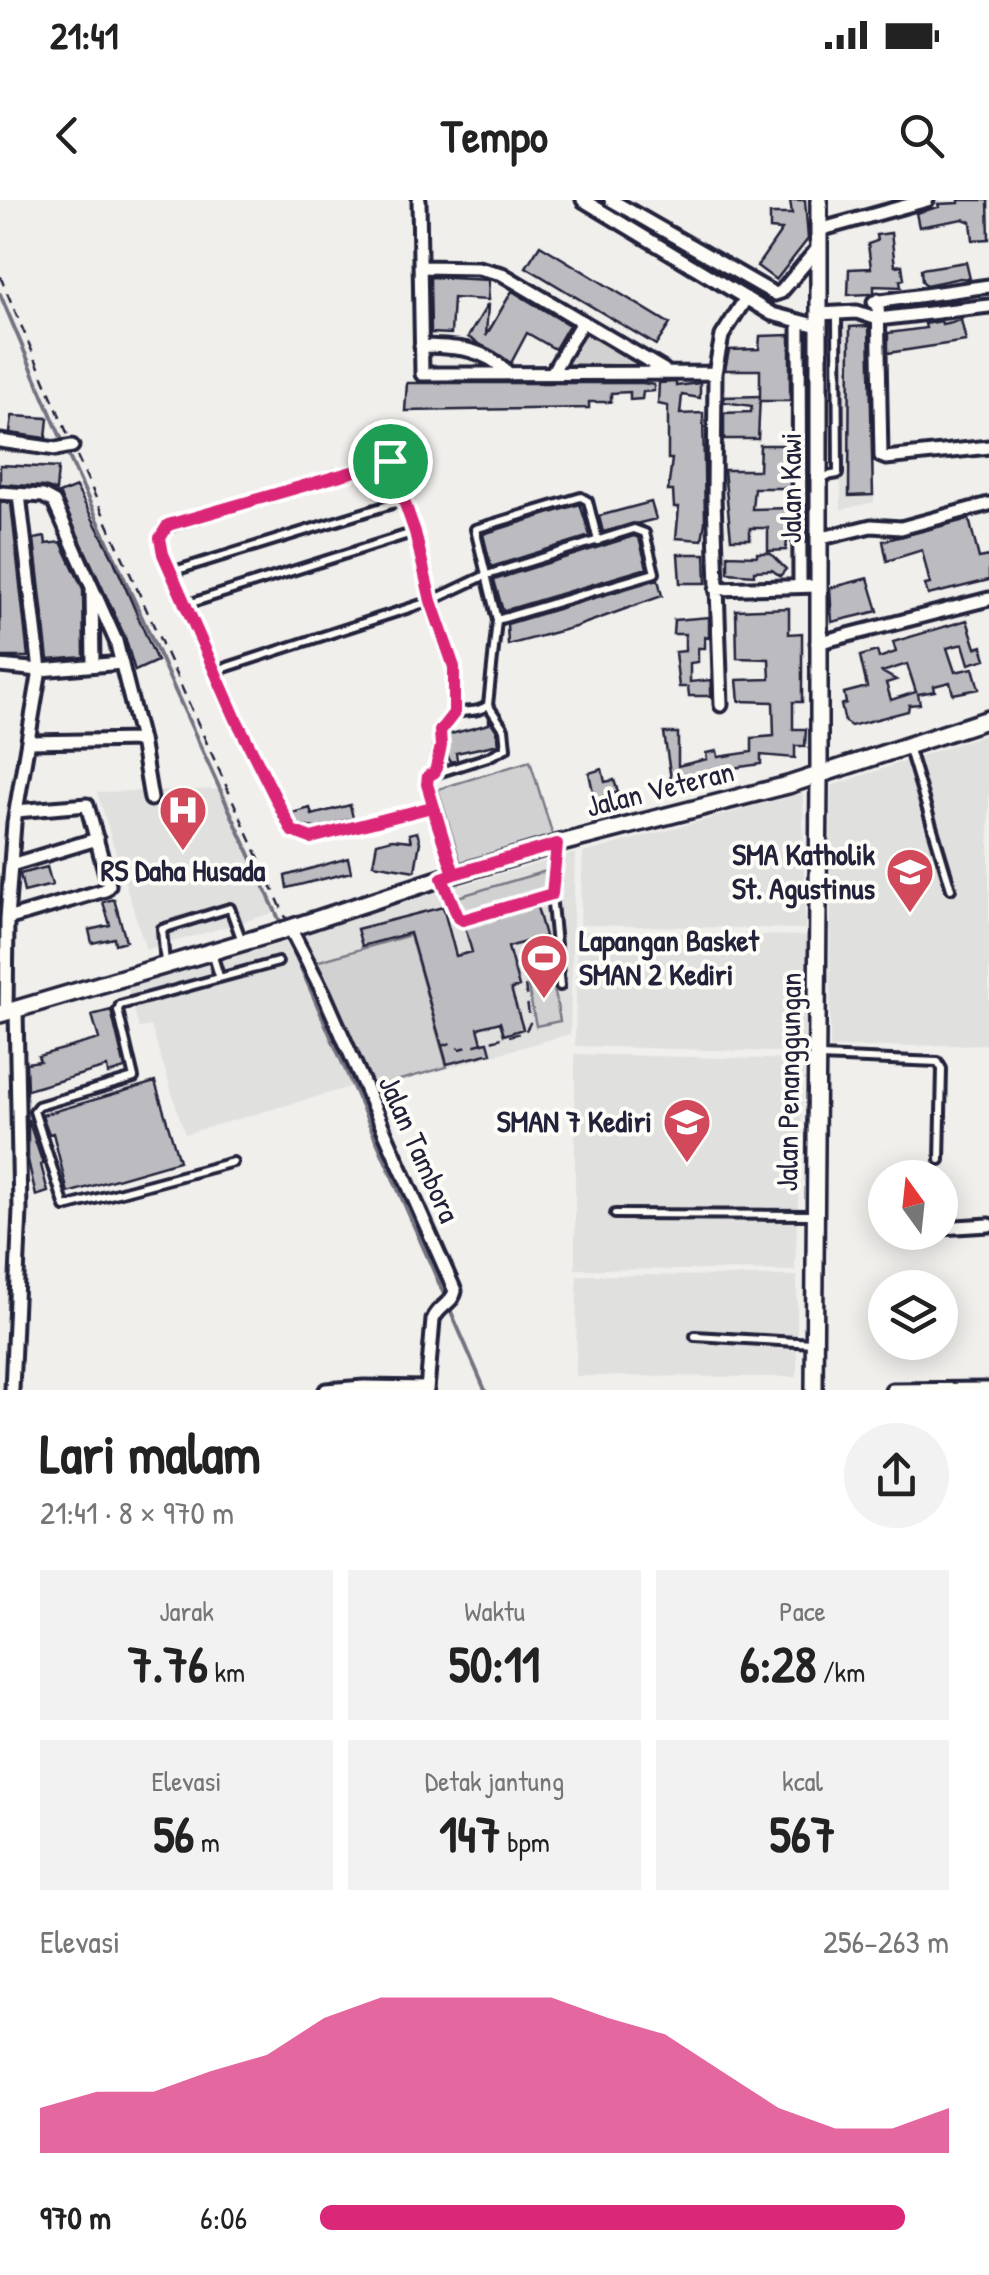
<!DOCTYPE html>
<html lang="id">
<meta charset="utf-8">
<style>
body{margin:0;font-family:"Patrick Hand",sans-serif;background:#f2f2f2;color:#222;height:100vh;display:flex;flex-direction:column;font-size:38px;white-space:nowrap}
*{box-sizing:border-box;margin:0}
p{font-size:32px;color:#767676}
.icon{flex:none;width:55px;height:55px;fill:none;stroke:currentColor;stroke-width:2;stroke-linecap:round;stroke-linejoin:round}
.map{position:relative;height:1190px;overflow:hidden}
.side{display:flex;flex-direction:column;background:#fff;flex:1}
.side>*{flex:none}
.needle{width:65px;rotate:345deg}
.buttons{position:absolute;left:868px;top:960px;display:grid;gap:20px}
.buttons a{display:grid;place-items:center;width:90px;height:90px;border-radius:50%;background:#fff;box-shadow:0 5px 25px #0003;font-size:50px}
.pin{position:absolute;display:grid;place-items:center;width:85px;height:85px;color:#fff;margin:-42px;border:5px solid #fff;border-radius:50%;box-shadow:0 2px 10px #0007}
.round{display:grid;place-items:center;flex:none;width:105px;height:105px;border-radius:52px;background:#f2f2f2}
.overview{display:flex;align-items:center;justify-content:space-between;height:170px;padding:0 40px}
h1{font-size:55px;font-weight:800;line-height:75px}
.stats{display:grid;grid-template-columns:repeat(3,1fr);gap:15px;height:170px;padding:10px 40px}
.stats div{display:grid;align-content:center;border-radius:0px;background:#f2f2f2;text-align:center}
.stats b{font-size:50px;font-weight:800}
.stats small{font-size:28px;font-weight:400}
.stats p{font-size:28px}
.chart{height:280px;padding:20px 40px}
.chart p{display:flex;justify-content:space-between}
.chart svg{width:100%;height:180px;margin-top:10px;fill:#db2777;opacity:.7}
ul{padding:0 40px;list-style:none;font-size:32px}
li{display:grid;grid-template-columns:160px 120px 1fr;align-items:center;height:75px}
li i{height:25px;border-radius:12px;background:#db2777}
.status{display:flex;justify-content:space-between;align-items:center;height:70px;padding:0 50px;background:#fff;direction:ltr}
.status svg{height:28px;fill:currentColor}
header{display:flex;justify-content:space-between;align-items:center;height:130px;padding:0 40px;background:#fff;font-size:45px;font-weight:800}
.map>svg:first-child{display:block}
</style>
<div class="status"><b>21:41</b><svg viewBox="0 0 49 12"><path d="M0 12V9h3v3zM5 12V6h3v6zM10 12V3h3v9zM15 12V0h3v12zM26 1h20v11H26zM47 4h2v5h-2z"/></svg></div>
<header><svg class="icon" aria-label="back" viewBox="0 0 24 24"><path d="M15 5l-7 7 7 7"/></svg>Tempo<svg class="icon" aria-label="search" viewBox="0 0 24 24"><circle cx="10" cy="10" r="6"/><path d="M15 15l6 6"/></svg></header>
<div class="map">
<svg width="989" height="1190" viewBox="0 0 989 1190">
<rect width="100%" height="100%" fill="#f0efec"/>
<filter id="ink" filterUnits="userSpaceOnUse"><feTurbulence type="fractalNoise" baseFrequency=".01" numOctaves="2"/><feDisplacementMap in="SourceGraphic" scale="20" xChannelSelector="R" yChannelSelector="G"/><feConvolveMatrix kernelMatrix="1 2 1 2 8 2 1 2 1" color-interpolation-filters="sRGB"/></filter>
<g filter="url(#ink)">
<path fill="#e0e0df" d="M839 123H874V302L841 310Z
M989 533V844L830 848 831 586Z
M224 589 276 712 146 750 97 592Z
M803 593 805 729 580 725 583 653Z
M575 653 570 834 368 890 297 732Z
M577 731 808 736 805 853 575 846Z
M291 741 354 886 185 934 151 826 139 828 127 787Z
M575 854 804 860 795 1071 575 1069Z
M577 1075 797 1076V1177L576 1176Z"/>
<path fill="#d2d1d1" stroke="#7a7a86" stroke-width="2.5" d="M584 130 648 166 562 164Z
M530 561 553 636 461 664 438 589Z
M553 669 548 694 463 718 454 698Z
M410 735 447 867 368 889 312 763Z
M552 777 560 821 536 826 527 782Z"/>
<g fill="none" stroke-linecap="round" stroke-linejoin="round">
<path stroke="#737381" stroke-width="4" d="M0 94 70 259 283 728
M287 736 446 1099
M449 1107 485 1190"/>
</g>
<path fill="#bcbcc0" stroke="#22223b" stroke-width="2.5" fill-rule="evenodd" d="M790 0H805L808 39 776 80 757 66 782 30 770 29V14H792Z
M959 0H988L989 39 973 40 971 22 963 19 919 27 916 13 939 7 938 4 959 3Z
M891 33 895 66 902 65 904 79 900 80 901 87 874 86V92L869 94 848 95 849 69 871 68 868 44 877 41 876 35Z
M540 45 670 124 656 145 526 67Z
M966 62 970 79 960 78 926 85 922 81 921 69Z
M430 77 489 80 488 100 453 98 451 134 431 133Z
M512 91 569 125 555 149 527 133 511 163 468 137 488 104 486 136Z
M961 120 966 141 888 153V133L926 128 925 124 936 122 941 121 942 124Z
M869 126 873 295 849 296 850 127Z
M790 135V201H760V170H725L729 150 759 149 760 136Z
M676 182V186L700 183V198L682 195 680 214 703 213 705 322 702 340 676 338 679 307H674L673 291H668L672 259H668V206L658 204 659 183Z
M407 183H643L654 185V191L643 192 642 199 630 200V192L611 193V202H589V208L405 211Z
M760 196 758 239H724V213L751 212 752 206 724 202V197Z
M12 216 48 218 46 238 10 233Z
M760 245H788L790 288H754L752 309 790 308 786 350 768 351V328H750V339H731L724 270H759Z
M0 265 58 268 56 291 44 287 0 284Z
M76 287 111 354 157 461 135 471 125 437 59 294Z
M0 302 11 303 28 457H0Z
M651 302 656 319 603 332 599 316Z
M580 304 590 336 491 367 483 334Z
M969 319 979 358 989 356V380L928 395 925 385 930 384 922 350 887 361 883 341Z
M634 336 639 338 647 368 503 411 494 380Z
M45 337 46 344 61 342 83 389 84 457 48 460 34 339Z
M757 353H770L786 369 780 376 772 370 754 371V375L728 373V355L757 356Z
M678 354H705L706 383H680Z
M868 378 878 411 832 422 830 388Z
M658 379 662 396 575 427 508 445 507 424Z
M789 408V434L802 433V502H793V529H806L805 546H795V558L761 555V564L719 570 720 576 708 578 709 585 684 590V583L672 586 664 533H678V566L707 559 706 553 717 551 718 557 752 552V538L774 536 773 502 739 501 737 480 770 479 769 459 737 458 736 410Z
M709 417V438L705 437V448H698V462L690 463V482L711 480V496H689L688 487H679L675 452 685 451V434H673L674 420Z
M967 420 976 448 982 446 986 459 969 464 963 444 947 448 955 472 973 468 979 489 953 494 950 482 934 486 935 491 918 494 920 504 909 505 908 511 851 526 845 522 841 505 846 503 844 493 867 487 860 456 877 451 879 458 896 452 893 442ZM907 464 916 492 891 500 886 483 896 480 882 472Z
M489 519 497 531 499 544 456 553 457 560 450 562 445 547 450 529 451 534 489 524Z
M602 569 605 582 614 580 618 592 595 601 589 573Z
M350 605 353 618 317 628 297 626 292 613 310 608 312 615Z
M417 632 420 642 415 671 373 664 377 643 392 639 411 641 409 634Z
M348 658 351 672 287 688 285 676Z
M47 667 52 685 24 692 20 674Z
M114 699 126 741 115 744 114 738 92 743 89 730 110 725 103 702Z
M443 707 456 756 472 752 465 727 537 707 545 736 508 747 519 787 511 789 523 829 504 835 500 822 478 828 482 843 488 842 491 853 447 864 410 733 362 746 357 729Z
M111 810 125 869 108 874 107 867 27 890 26 863 40 861 38 856 99 839 92 815Z
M155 882 179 961 68 993 53 933 49 934 42 915Z
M28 919 43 964 41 965 48 992 36 996 28 960Z"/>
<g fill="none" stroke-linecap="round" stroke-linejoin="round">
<g stroke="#22223b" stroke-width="14">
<path id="service" d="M821 277 838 274 837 115
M171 372 405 300
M185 405 415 332
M215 471 431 401 484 376 634 329 645 333 655 373 497 420
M908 546 951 689
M435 572C439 554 437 518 456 513 469 510 478 513 488 505L497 420 475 329 581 297 588 301 598 341
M433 607 311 638 292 631 235 517 163 354 160 338 163 329 337 274 391 262 415 332 431 401 453 467 454 513
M454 673 433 607 428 576 488 557 506 548 504 529 488 505
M443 681 458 717 463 720 548 697 555 688 557 645
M551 694 560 786
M212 753 219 776
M165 764 162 729 230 708 242 741
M820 857 938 862 942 869 940 960
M233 962 65 1007 34 911 38 906 134 878 118 810 120 805 278 762
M615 1014 814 1015
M695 1136 813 1143"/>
</g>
<g stroke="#22223b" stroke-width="19">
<path id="minor" d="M419 0 422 174 715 173 714 297 721 505
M583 0 772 114 818 126
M611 0 775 94 781 92 818 48
M819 30 927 0
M421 67 478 68 502 74 664 170
M878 100 881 256 886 258 989 247
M874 102 989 86
M818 114 857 112 878 119 989 106
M799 123 800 386
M421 146C455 147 485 147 509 174
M552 173 582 122
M715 173 722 136 746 98
M0 241 56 249 72 246
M0 293 43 296 54 302 116 441 141 540 29 542
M818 339 871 326 901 328 989 304
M716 389 818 386
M92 390 93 465
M817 443 989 399
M0 466 40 470 122 463
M141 540 151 599
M11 665 97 639
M7 719 105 690 109 685 87 605 16 611
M290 728 323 792 455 1091C453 1103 437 1107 433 1120L427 1190
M6 812 7 719 14 623 40 470 19 295
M940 1028 989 1025
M12 1190 20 1010 16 810
M326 1190 364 1187 427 1188
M892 1190 989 1189"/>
</g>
<g stroke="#22223b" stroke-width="22">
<path id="secondary" d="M0 814 278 732 442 678 557 644 788 585 989 519
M814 1190 819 575V0"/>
</g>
<path stroke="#22223b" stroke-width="2.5" stroke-dasharray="10 8" stroke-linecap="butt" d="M0 76 68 235
M77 256 286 718
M441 846 451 843 460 849 525 832 530 823 522 762 525 755 549 747"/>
<use href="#service" stroke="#fdfcf7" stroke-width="6"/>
<use href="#minor" stroke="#fdfcf7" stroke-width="11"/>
<use href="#secondary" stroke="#fdfcf7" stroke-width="15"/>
</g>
</g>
<g fill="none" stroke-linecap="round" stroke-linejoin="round" filter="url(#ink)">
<g stroke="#fff" stroke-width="20">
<path id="route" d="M390 261 415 332 431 401 454 467V513L440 531 441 546 435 572 428 576 427 584 454 674 442 678 458 717 463 720 552 694 557 644 454 674 432 607 311 638 292 631 235 517 163 354 160 338 168 325 390 261"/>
</g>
<use href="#route" stroke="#db2777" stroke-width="12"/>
</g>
<defs>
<g id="hospital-pin" transform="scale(2.5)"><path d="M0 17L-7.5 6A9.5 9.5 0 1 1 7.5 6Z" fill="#d1495b" stroke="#fdfcf7"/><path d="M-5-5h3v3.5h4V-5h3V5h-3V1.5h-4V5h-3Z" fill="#fff"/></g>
<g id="school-pin" transform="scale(2.5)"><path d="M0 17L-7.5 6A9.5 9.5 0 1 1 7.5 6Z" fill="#d1495b" stroke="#fdfcf7"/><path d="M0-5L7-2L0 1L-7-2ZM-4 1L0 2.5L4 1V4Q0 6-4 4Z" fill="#fff"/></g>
<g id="stadium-pin" transform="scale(2.5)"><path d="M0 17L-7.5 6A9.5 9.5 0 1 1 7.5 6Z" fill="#d1495b" stroke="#fdfcf7"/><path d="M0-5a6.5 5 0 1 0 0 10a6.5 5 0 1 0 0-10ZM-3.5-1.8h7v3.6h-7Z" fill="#fff"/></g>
</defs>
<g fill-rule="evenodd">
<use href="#hospital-pin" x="183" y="610"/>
<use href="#school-pin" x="910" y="672"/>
<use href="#stadium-pin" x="544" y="758"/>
<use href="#school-pin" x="687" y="922"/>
</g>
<g text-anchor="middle" stroke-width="8" stroke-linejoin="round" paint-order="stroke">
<g font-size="30" fill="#22223b" stroke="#fdfcf7">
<text transform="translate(791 288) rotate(-90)" y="10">Jalan Kawi</text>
<text transform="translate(660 589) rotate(-14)" y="10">Jalan Veteran</text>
<text transform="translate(789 882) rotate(-89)" y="10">Jalan Penanggungan</text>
<text transform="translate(419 949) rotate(66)" y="10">Jalan Tambora</text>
</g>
<g font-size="30" font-weight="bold" fill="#22223b" stroke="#fdfcf7" text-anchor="end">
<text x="875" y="665">SMA Katholik<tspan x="875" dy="34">St. Agustinus</tspan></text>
<text x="183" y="681" text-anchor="middle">RS Daha Husada</text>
<text x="579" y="751" text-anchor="start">Lapangan Basket<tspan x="579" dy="34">SMAN 2 Kediri</tspan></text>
<text x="652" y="932">SMAN 7 Kediri</text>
</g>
</g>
</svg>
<div class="buttons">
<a><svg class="needle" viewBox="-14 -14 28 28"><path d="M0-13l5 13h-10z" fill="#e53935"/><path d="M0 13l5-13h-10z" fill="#767676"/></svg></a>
<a><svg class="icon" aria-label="layers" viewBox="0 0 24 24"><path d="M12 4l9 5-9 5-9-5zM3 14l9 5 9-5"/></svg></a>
</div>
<div class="pin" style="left:390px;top:261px;background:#1e9e55"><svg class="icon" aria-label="arrive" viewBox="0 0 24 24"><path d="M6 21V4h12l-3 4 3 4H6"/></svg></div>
</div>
<section class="side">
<div class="overview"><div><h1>Lari malam</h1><p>21:41 · 8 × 970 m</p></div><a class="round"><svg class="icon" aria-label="share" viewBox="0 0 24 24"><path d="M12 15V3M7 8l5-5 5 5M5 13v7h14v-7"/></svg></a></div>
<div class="stats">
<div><p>Jarak</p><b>7.76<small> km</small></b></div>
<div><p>Waktu</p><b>50:11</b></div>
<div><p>Pace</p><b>6:28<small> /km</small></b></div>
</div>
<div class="stats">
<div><p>Elevasi</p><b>56<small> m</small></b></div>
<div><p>Detak jantung</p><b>147<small> bpm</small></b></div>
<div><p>kcal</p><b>567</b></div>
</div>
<div class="chart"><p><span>Elevasi</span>256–263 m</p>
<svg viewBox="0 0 160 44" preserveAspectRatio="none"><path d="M0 44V33L10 29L20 29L30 24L40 20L50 11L60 6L70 6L80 6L90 6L100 11L110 15L120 24L130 33L140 38L150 38L160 33V44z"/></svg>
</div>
<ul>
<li><b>970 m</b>6:06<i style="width:93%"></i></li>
</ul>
</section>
